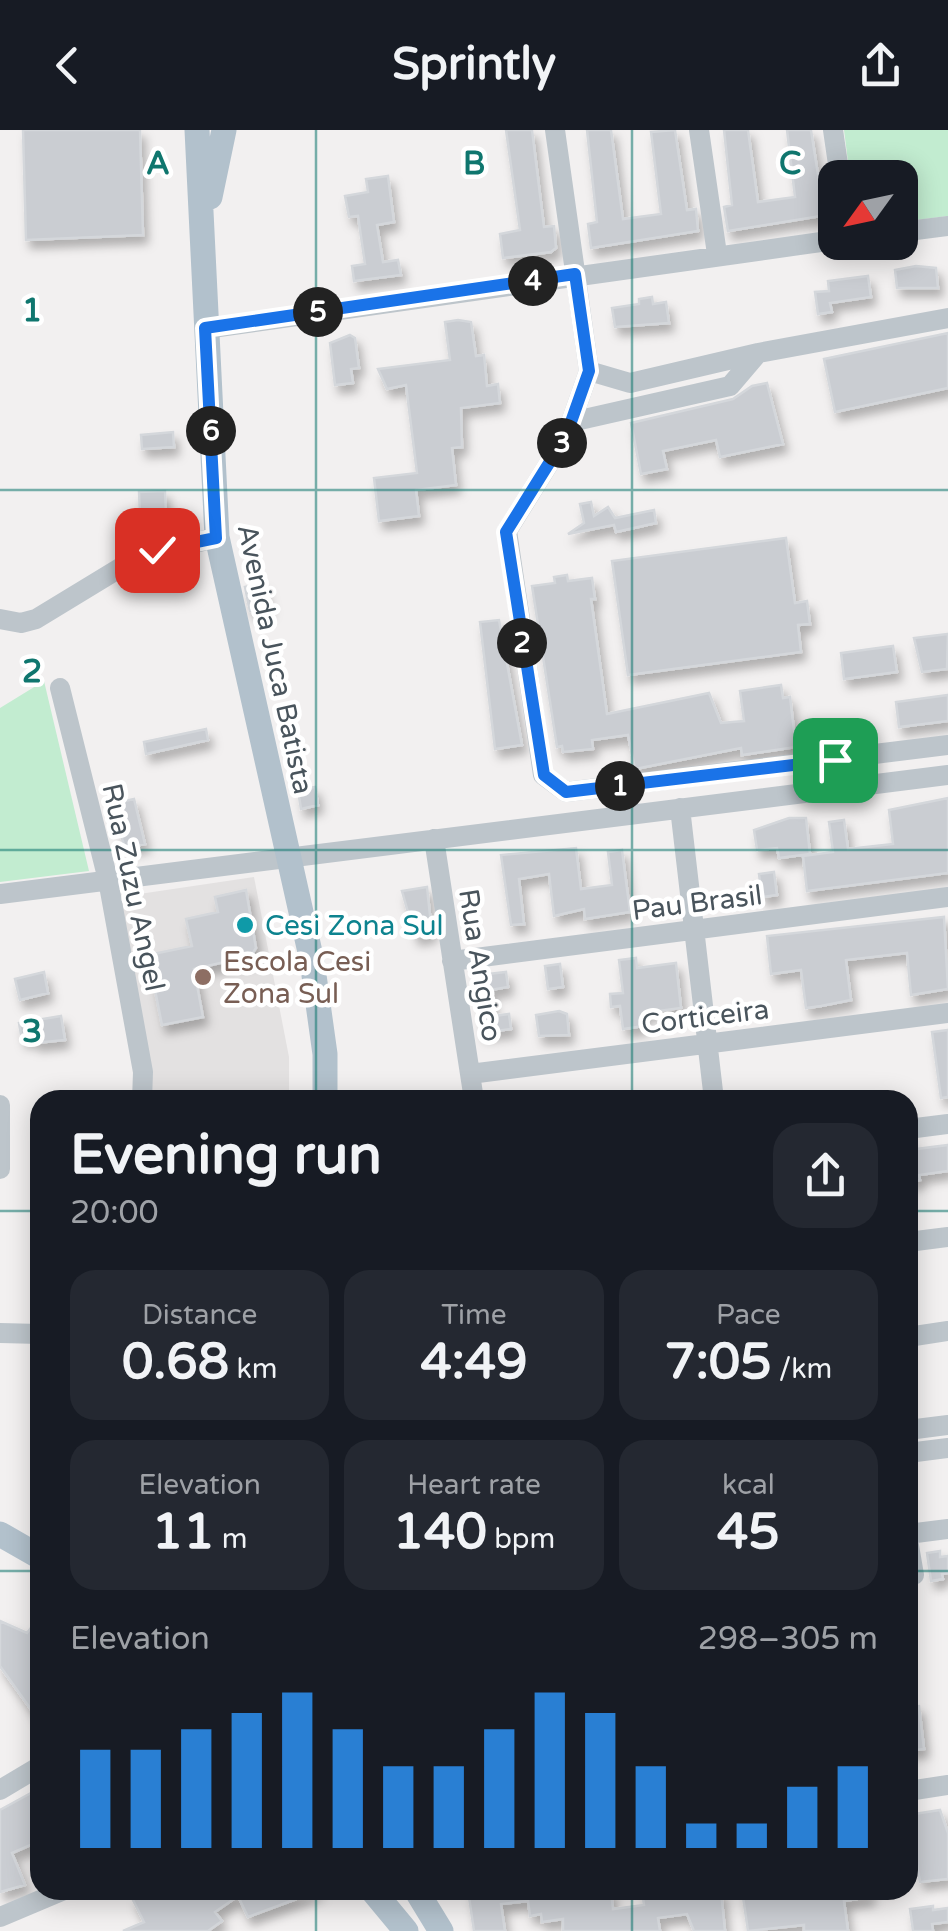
<!DOCTYPE html>
<meta charset="utf-8">
<style>
body{margin:0;font-family:"Varela Round",sans-serif;background:#242831;color:#f1f3f6;height:100vh;display:flex;flex-direction:column;font-size:38px;white-space:nowrap}
*{box-sizing:border-box;margin:0}
p{font-size:32px;color:#9ea1a6}
.icon{flex:none;width:55px;height:55px;fill:none;stroke:currentColor;stroke-width:2;stroke-linecap:round;stroke-linejoin:round}
.map{position:relative;flex:1;overflow:hidden}
.sheet{position:absolute;left:30px;top:960px;width:888px;height:810px;display:flex;flex-direction:column;background:#171b24;border-radius:30px;box-shadow:0 5px 25px #0003}
.sheet>*{flex:none}
.needle{width:65px;rotate:237deg}
.fabs{position:absolute;left:818px;top:30px;display:grid;gap:20px}
.fabs a{display:grid;place-items:center;width:100px;height:100px;border-radius:20px;background:#171b24;box-shadow:0 5px 25px #0003;font-size:50px}
.pin{position:absolute;display:grid;place-items:center;width:85px;height:85px;color:#fff;margin:-42px;border-radius:20px;box-shadow:0 5px 15px #0006}
.km{position:absolute;width:50px;height:50px;margin:-25px;border-radius:50%;background:#222;color:#fff;font-size:28px;line-height:50px;text-align:center}
.round{display:grid;place-items:center;flex:none;width:105px;height:105px;border-radius:30px;background:#242831}
.head{display:flex;align-items:center;justify-content:space-between;height:170px;padding:0 40px}
h1{font-size:55px;font-weight:700;line-height:75px}
.stats{display:grid;grid-template-columns:repeat(3,1fr);gap:15px;height:170px;padding:10px 40px}
.stats div{display:grid;align-content:center;border-radius:25px;background:#242831;text-align:center}
.stats b{font-size:50px;font-weight:700}
.stats small{font-size:28px;font-weight:400}
.stats p{font-size:28px}
.chart{height:280px;padding:20px 40px}
.chart p{display:flex;justify-content:space-between}
.chart svg{width:100%;height:180px;margin-top:10px;stroke:#297fd3;stroke-width:6}
header{display:flex;justify-content:space-between;align-items:center;height:130px;padding:0 40px;background:#171b24;font-size:45px;font-weight:700}
.map>svg:first-child{display:block}
</style>
<header><svg class="icon" aria-label="back" viewBox="0 0 24 24"><path d="M15 5l-7 7 7 7"/></svg>Sprintly<svg class="icon" aria-label="share" viewBox="0 0 24 24"><path d="M12 15V3M7 8l5-5 5 5M5 13v7h14v-7"/></svg></header>
<div class="map">
<svg width="948" height="1801" viewBox="0 0 948 1801">
<defs>
<filter id="shadow"><feDropShadow dx="4.5" dy="8" stdDeviation="5" flood-color="#0004"/></filter>
</defs>
<rect width="100%" height="100%" fill="#f2f0f0"/>
<path fill="#e3e1e1" d="M254 747 289 927V970H150L119 767Z"/>
<path fill="#c2ecd0" d="M844 0H948V86L900 92V48L850 47Z
M44 551 89 741 0 752V578Z"/>
<path fill="#cacdd2" stroke="#d4d7db" stroke-width="2.5" filter="url(#shadow)" d="M23 0H140L143 105 26 110Z
M506 0H532L544 97 554 96 556 118 551 122 503 128 500 104 520 100Z
M587 0H611L623 89 661 84 651 2 675 0 687 80 696 79 698 101 591 118 588 94 597 92Z
M724 0H748L758 72 795 67 787 0H811L821 64 830 63 833 84 728 101 724 77 732 75Z
M388 46 394 92 377 95 383 132 398 130 401 145 354 151 352 136 365 134 358 86 349 87 345 66 368 62 366 49Z
M916 136 936 138 938 158H897L895 140Z
M868 146 871 167 830 173 832 182 818 184 815 162 829 161 828 151Z
M652 167 653 174 666 172 669 193 615 197 612 178 639 174V169Z
M458 190 471 192 476 226 484 225 487 256 498 254 500 273 461 278 462 317 452 318 456 355 416 360 419 386 379 391 374 348 417 343 406 255 387 259 378 239 450 230 445 192Z
M948 203V258L835 282 824 229Z
M350 205 355 208 359 238 351 239 353 253 335 255 330 213Z
M767 253 783 314 720 327 716 310 663 321 667 339 641 344 631 293 733 269 752 256Z
M173 302 174 317 142 319 141 305Z
M165 361 166 383 140 384 139 362Z
M591 372 594 386 608 377 615 388 654 380 656 393 616 402 614 395 568 404 584 393 580 374Z
M786 408 795 473 807 471 810 494 798 495 801 522 628 545 612 431Z
M567 445 568 451 592 448 595 469H591L607 584 709 563 721 593 744 591 740 561 781 555 783 568 790 567 796 617 742 625 741 618 635 639 628 605 592 610 593 619 563 622 562 616 557 617 532 456 555 453 554 447Z
M262 453 268 477 250 481 245 457Z
M499 490 522 615 495 619 480 492Z
M948 504 947 539 922 542 914 508Z
M893 516 897 542 844 549 841 523Z
M948 565V591L899 597 896 572Z
M206 599 208 610 146 624 144 612Z
M315 657 318 675 301 679 298 660Z
M948 668V743L807 761 803 726 833 722 829 692 844 690 848 719 893 714 889 680Z
M134 669 145 714 125 718 111 674Z
M789 688H806L810 724 779 728 777 718 757 720 754 700Z
M576 718 581 759 612 755 608 722 622 720 630 782 585 789 584 779 554 786 549 744 519 749 524 794 511 795 501 725Z
M774 742 777 765 762 767 759 744Z
M427 757 432 804 415 807 402 761Z
M246 760 256 818 251 826 194 839 203 887 162 895 148 825 192 816 186 789 218 782 215 767Z
M944 787 948 859 911 865 907 823 846 830 851 870 821 876 806 878 801 840 771 844 767 806Z
M636 828 637 838 676 833 681 878 643 883 644 896 623 899 620 876 611 877 610 864 623 863 619 830Z
M560 834 563 857 548 859 545 836Z
M44 842 48 863 20 870 15 849Z
M506 842 508 857 490 860 493 886 509 884 511 899 481 903 479 845Z
M559 881 567 884 569 905 539 906 536 885Z
M61 886 65 910 35 913V908L22 910 19 893Z
M948 900V967L941 968 932 902Z
M915 1014 916 1019 948 1015V1041L919 1045 920 1050 908 1052V1015Z
M940 1421V1427L948 1426V1443L942 1444 943 1449 931 1451 927 1423Z
M40 1486V1592L0 1536V1491L27 1503Z
M919 1576 924 1619 908 1621V1577Z
M40 1658V1711L12 1723 25 1755 0 1762V1680Z
M940 1680 948 1703V1749L920 1752 908 1685Z
M150 1760H317L318 1761 248 1787 238 1766 215 1782 222 1791 208 1801H123L144 1792 132 1768Z
M468 1760H611L613 1779 644 1775 642 1760 721 1761 725 1801H694L687 1784 658 1788 660 1801H563V1789L542 1792 541 1784 530 1786 528 1771 501 1774 505 1801H474Z
M742 1760H870V1767L844 1771 848 1801H804V1795L748 1801Z
M933 1776V1780L948 1778V1792L932 1794 933 1801H913L910 1779Z"/>
<g fill="none" stroke-linecap="round" stroke-linejoin="round">
<path stroke="#bdc5cb" stroke-width="20" d="M555 0 589 241 566 306 507 401 543 645 566 662 948 615
M699 0 717 124
M833 0 840 48
M900 102 948 96
M205 199 835 110
M589 241 630 253 758 223 948 188
M571 292 730 256 758 223
M0 489 21 493 36 489 133 430 217 407
M60 558 108 750 143 942 142 970
M680 678 714 970
M434 709 474 970
M0 764 948 645
M452 831 948 767
M470 944 948 883
M0 975V1039
M908 999 948 994
M908 1112 948 1107
M0 1203 40 1204
M908 1207 948 1201
M908 1300 948 1295
M908 1323 948 1318
M908 1404 948 1399
M908 1410 914 1445
M0 1660 40 1636
M908 1661 948 1655
M0 1787 64 1760"/>
<path stroke="#b2c1cc" stroke-width="25" d="M197 0 217 407 312 831 325 924V970
M210 67 224 0
M0 1404 40 1427
M372 1760 406 1801
M416 1760 441 1801"/>
</g>
<g fill="none" stroke-linecap="round" stroke-linejoin="round">
<g stroke="#fff" stroke-width="20">
<path id="route" d="M157 420 216 408 205 198 575 144 589 241 566 306 506 402 544 645 566 662 835 630"/>
</g>
<use href="#route" stroke="#1a73e8" stroke-width="12"/>
</g>
<path fill="none" stroke="#0f766e" stroke-width="2.5" stroke-opacity="0.55" d="M316 0V970M632 0V970M0 360H948M0 720H948M0 1081H40M908 1081H948M0 1441H40M908 1441H948M316 1760V1801M632 1760V1801"/>
<circle fill="#0f9aa8" stroke="#fff" stroke-width="4" cx="245" cy="795" r="10"/>
<circle fill="#8d6e63" stroke="#fff" stroke-width="4" cx="203" cy="847" r="10"/>
<g text-anchor="middle" stroke-width="9" stroke-linejoin="round" paint-order="stroke">
<g font-size="28" fill="#49545c" stroke="#fff">
<text transform="translate(276 529) rotate(78)" y="10">Avenida Juca Batista</text>
<text transform="translate(134 757) rotate(78)" y="10">Rua Zuzu Angel</text>
<text transform="translate(697 772) rotate(-7)" y="10">Pau Brasil</text>
<text transform="translate(481 835) rotate(81)" y="10">Rua Angico</text>
<text transform="translate(705 886) rotate(-7)" y="10">Corticeira</text>
</g>
<g font-size="28" fill="#0d838f" stroke="#fff" text-anchor="start">
<text x="265" y="805">Cesi Zona Sul</text>
</g>
<g font-size="28" fill="#785e54" stroke="#fff" text-anchor="start">
<text x="223" y="841">Escola Cesi<tspan x="223" dy="32">Zona Sul</tspan></text>
</g>
</g>
<g font-size="32" text-anchor="middle" font-weight="bold" fill="#0f766e" stroke="#fff" stroke-width="9" stroke-linejoin="round" paint-order="stroke">
<text x="158" y="44">A</text>
<text x="474" y="44">B</text>
<text x="790" y="44">C</text>
<text x="32" y="191">1</text>
<text x="32" y="552">2</text>
<text x="32" y="912">3</text>
</g>
</svg>
<div class="fabs">
<a><svg class="needle" viewBox="-14 -14 28 28"><path d="M0-13l5 13h-10z" fill="#e53935"/><path d="M0 13l5-13h-10z" fill="#9ea1a6"/></svg></a>
</div>
<div class="pin" style="left:835px;top:630px;background:#1e9e55"><svg class="icon" aria-label="arrive" viewBox="0 0 24 24"><path d="M6 21V4h12l-3 4 3 4H6"/></svg></div>
<div class="pin" style="left:157px;top:420px;background:#d93025"><svg class="icon" aria-label="check" viewBox="0 0 24 24"><path d="M5 12l5 5 9-10"/></svg></div>
<b class="km" style="left:620px;top:656px">1</b>
<b class="km" style="left:522px;top:513px">2</b>
<b class="km" style="left:562px;top:313px">3</b>
<b class="km" style="left:533px;top:151px">4</b>
<b class="km" style="left:318px;top:182px">5</b>
<b class="km" style="left:211px;top:301px">6</b>
<section class="sheet">
<div class="head"><div><h1>Evening run</h1><p>20:00</p></div><a class="round"><svg class="icon" aria-label="share" viewBox="0 0 24 24"><path d="M12 15V3M7 8l5-5 5 5M5 13v7h14v-7"/></svg></a></div>
<div class="stats">
<div><p>Distance</p><b>0.68<small> km</small></b></div>
<div><p>Time</p><b>4:49</b></div>
<div><p>Pace</p><b>7:05<small> /km</small></b></div>
</div>
<div class="stats">
<div><p>Elevation</p><b>11<small> m</small></b></div>
<div><p>Heart rate</p><b>140<small> bpm</small></b></div>
<div><p>kcal</p><b>45</b></div>
</div>
<div class="chart"><p><span>Elevation</span>298–305 m</p>
<svg viewBox="0 0 160 44" preserveAspectRatio="none"><path d="M5 44V20M15 44V20M25 44V15M35 44V11M45 44V6M55 44V15M65 44V24M75 44V24M85 44V15M95 44V6M105 44V11M115 44V24M125 44V38M135 44V38M145 44V29M155 44V24"/></svg>
</div>
</section>
</div>
